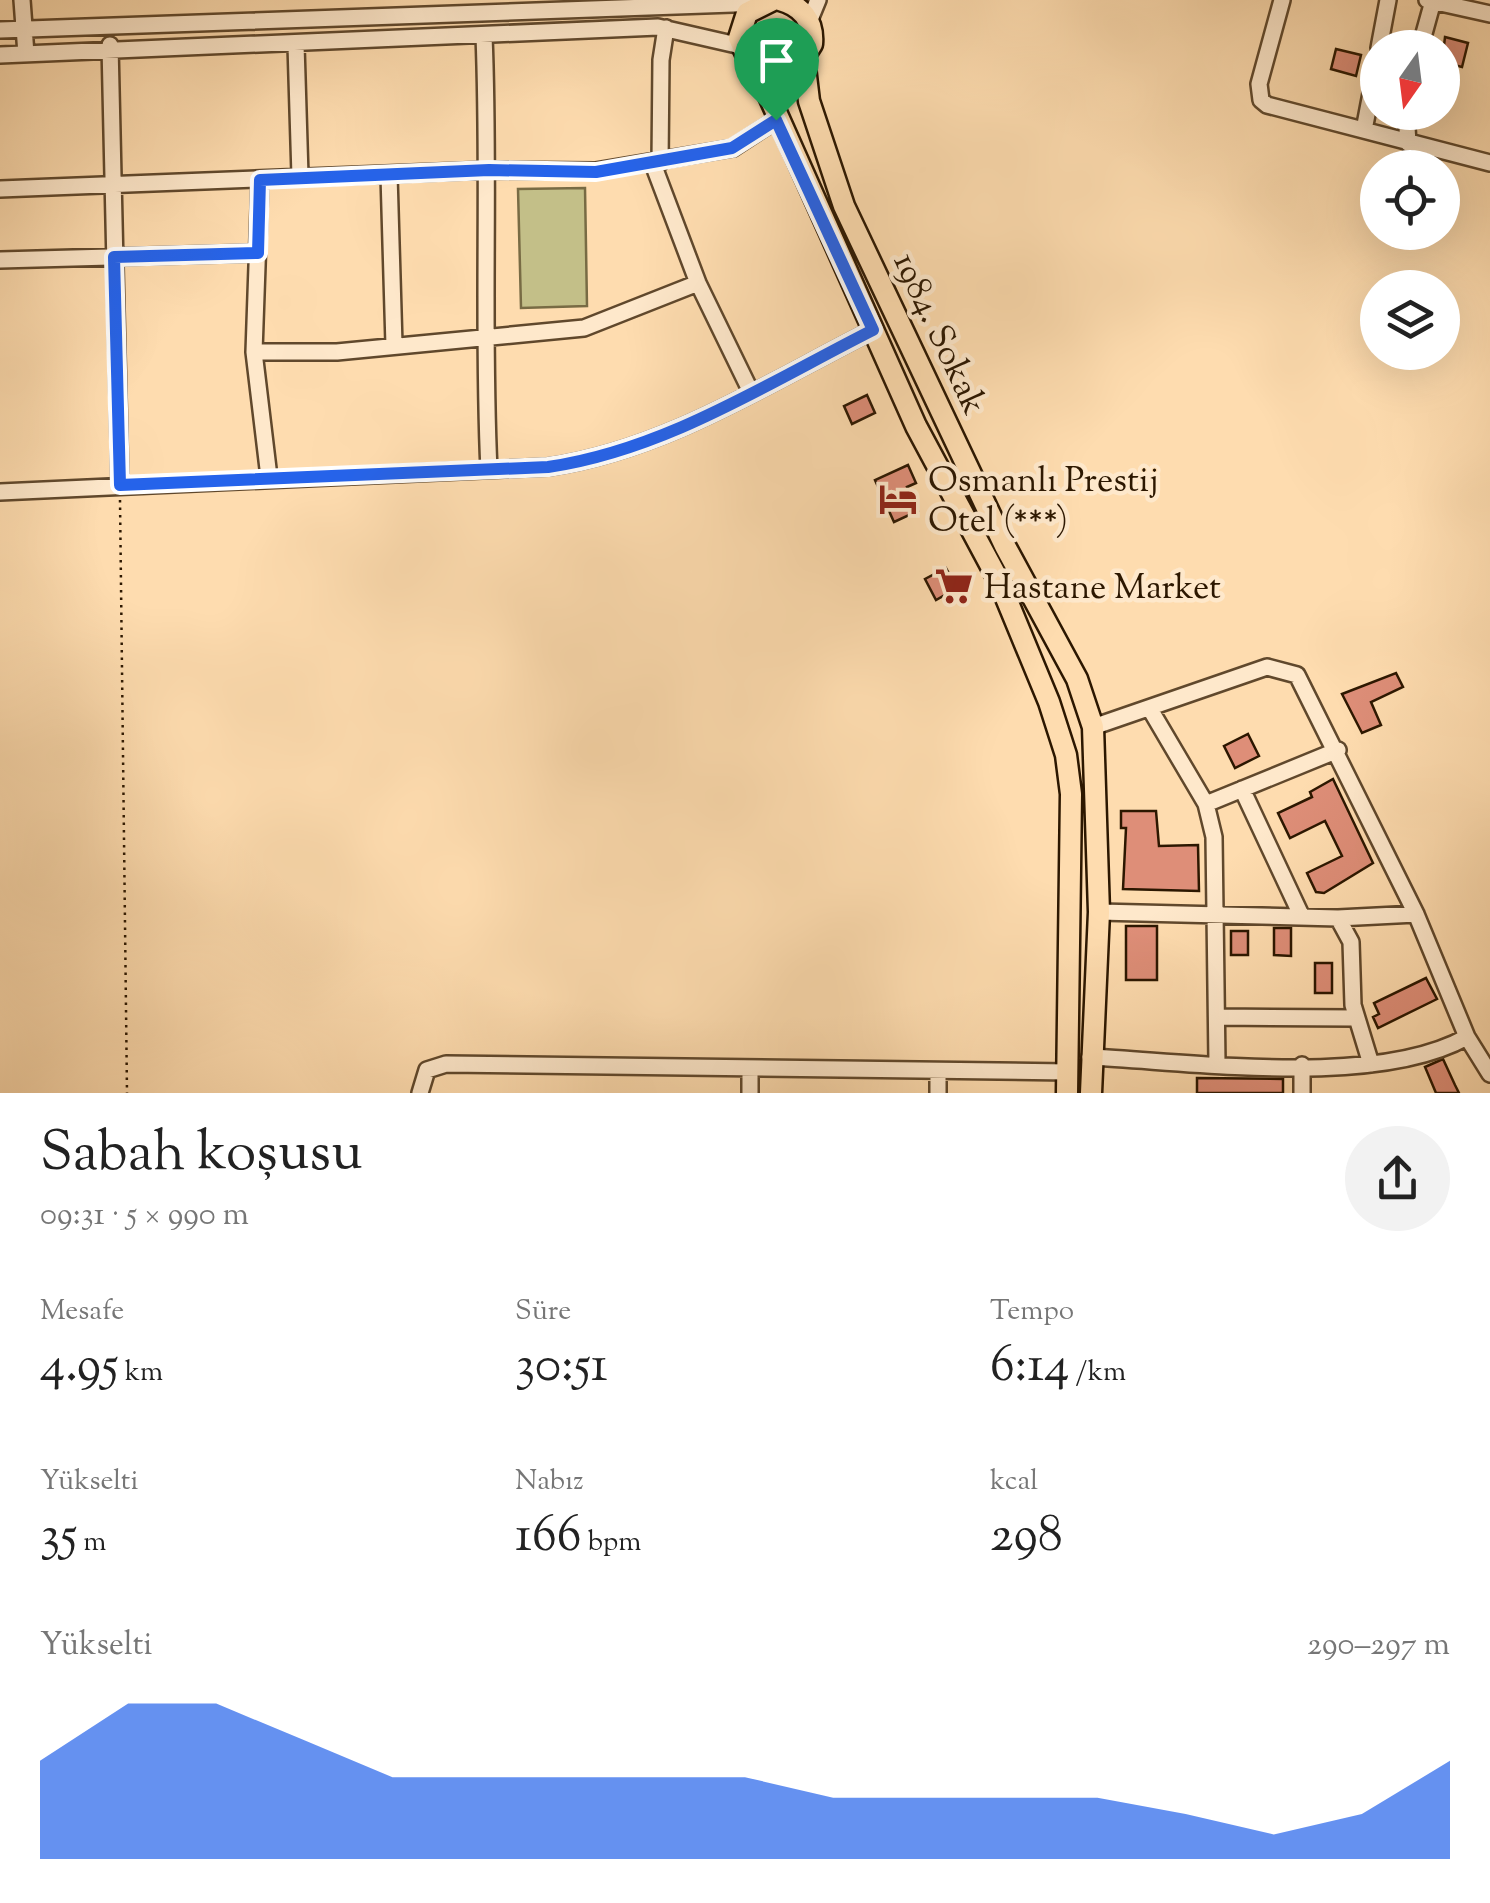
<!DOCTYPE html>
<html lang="tr">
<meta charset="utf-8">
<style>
body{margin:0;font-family:"Sorts Mill Goudy",serif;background:#f2f2f2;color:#222;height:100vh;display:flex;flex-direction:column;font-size:38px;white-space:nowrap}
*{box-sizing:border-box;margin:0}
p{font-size:32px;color:#767676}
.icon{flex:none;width:55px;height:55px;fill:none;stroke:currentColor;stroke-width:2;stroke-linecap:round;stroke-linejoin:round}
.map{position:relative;height:1093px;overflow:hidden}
.sheet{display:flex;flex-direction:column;background:#fff;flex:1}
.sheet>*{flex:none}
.needle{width:65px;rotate:194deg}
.controls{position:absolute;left:1360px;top:30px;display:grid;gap:20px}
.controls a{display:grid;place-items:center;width:100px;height:100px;border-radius:50%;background:#fff;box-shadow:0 10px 40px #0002;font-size:50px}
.pin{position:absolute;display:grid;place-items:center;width:85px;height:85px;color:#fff;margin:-102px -42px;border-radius:50% 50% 50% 0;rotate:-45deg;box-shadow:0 0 10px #0007}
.pin .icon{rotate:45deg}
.round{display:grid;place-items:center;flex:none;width:105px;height:105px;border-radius:52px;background:#f2f2f2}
.summary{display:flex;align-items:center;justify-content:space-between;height:170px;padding:0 40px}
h1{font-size:55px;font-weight:600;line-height:75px}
.metrics{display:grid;grid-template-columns:repeat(3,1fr);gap:15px;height:170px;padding:10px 40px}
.metrics div{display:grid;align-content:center}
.metrics b{font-size:50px;font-weight:600}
.metrics small{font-size:28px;font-weight:400}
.metrics p{font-size:28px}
.chart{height:280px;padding:20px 40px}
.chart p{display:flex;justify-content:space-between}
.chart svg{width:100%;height:180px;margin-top:10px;fill:#2563eb;opacity:.7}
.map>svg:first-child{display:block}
</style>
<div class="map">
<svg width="1490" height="1093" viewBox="0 0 1490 1093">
<rect width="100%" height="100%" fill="#fedcaf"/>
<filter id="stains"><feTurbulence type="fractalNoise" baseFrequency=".002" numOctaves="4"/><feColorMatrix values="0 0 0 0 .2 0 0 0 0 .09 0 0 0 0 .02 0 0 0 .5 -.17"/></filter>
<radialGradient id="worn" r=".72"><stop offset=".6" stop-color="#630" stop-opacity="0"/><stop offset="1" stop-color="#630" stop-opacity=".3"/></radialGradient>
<path fill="#c3bf88" stroke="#786b44" stroke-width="2.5" d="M585 188 587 306 521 308 518 189Z"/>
<path fill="#de8e78" stroke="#2c1700" stroke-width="2.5" d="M1445 37 1468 43 1462 67 1442 62Z
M1336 49 1361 55 1356 76 1331 69Z
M867 395 875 413 852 424 844 406Z
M908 465 916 483 907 487 918 511 894 522 875 480Z
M946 568 957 588 936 600 925 579Z
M1396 673 1403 687 1371 702 1381 725 1362 733 1342 694Z
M1248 734 1259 756 1235 768 1224 746Z
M1333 779 1373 863 1324 893 1316 892 1307 873 1342 856 1325 821 1290 838 1278 813 1312 797 1310 792Z
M1121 811H1156L1159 846 1198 845 1199 891 1123 889 1126 828H1121Z
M1126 926H1157V980H1126Z
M1274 928H1291V956L1274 955Z
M1231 931H1248V955H1231Z
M1315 963H1332V993H1315Z
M1426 978 1437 999 1378 1028 1373 1017 1379 1014 1374 1003Z
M1443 1059 1455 1085 1459 1093H1436L1425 1067Z
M1197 1078 1283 1079V1093H1197Z"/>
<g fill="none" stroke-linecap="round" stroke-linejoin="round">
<g stroke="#60482c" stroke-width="20">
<path id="minor" d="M22 0 26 54
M1282 0 1259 84 1261 100 1267 105 1490 163
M1427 0 1490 14
M809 22 818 0
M0 30 761 3
M484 36C490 180 482 325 489 470
M110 45 120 485
M296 45 300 176
M1379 48 1388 0
M1420 48 1433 1
M0 55 658 27 741 46
M1406 112 1408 143
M1364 130 1378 57
M660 163 661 60 666 28
M653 164 698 283 751 392
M389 175 394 345
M260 180 254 352 269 477
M0 189 489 170 595 171 733 148 776 120
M0 260 257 253
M254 352H337L584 328 698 283
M0 492 548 467C665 450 768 383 873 330
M1150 709 1206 804 1214 837 1217 1063
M1242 789 1302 917
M1206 804 1338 750
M1099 912 1338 918 1416 914
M1338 918 1351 942 1353 1005 1371 1064
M1217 1017 1355 1018
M1467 1037 1490 1074
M1090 1057C1195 1062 1376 1088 1467 1037L1416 914 1297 675 1267 667 1093 727
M1302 1065V1093
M938 1071V1093
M420 1093 427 1070 446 1064 1068 1072
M750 1093V1069"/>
</g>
<g stroke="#2c1700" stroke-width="25">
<path id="major" d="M773 0 747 13 739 38 749 61 773 73 798 66 812 44C814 21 802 6 780 0
M804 59 809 101 844 206 1005 546 1077 679 1093 727 1099 912 1091 1093
M756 67 916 426 999 581 1049 702 1066 755 1071 794 1067 1093"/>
</g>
<path stroke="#2c1700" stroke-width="2.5" stroke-dasharray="2.5 5" stroke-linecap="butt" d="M120 500 127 1093"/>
<use href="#minor" stroke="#fee8cb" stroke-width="15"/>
<use href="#major" stroke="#fedcaf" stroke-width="20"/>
</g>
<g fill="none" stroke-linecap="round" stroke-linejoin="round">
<g stroke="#fff" stroke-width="20">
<path id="route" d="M776 120 873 330C768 383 665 450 548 467L120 485 114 257 258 253 260 180 489 170 596 172 732 148Z"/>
</g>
<use href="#route" stroke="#2563eb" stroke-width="12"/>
</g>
<defs>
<g id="hotel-bare" transform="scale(3)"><path d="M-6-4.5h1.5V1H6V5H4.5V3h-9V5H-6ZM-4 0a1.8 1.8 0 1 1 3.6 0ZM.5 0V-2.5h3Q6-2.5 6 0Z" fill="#8f2418" stroke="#fee8cb" stroke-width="2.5" paint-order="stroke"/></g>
<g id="supermarket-bare" transform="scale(3)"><path d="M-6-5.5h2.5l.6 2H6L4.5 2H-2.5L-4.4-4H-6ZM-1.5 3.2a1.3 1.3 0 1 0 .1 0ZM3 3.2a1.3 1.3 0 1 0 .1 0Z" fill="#8f2418" stroke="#fee8cb" stroke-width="2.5" paint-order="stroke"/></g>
</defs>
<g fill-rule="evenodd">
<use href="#hotel-bare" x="898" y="499"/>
<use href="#supermarket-bare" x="954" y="586"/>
</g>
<g text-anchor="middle" stroke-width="9" stroke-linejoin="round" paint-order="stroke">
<g font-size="35" fill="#2c1700" stroke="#fee8cb">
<text transform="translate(941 333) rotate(65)" y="12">1984. Sokak</text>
</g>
<g font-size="35" fill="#2c1700" stroke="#fee8cb" text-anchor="start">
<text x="928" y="491">Osmanlı Prestij<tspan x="928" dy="40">Otel (***)</tspan></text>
<text x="984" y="598">Hastane Market</text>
</g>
</g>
<rect width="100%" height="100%" filter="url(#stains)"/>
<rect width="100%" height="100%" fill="url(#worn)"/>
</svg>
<div class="controls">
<a><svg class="needle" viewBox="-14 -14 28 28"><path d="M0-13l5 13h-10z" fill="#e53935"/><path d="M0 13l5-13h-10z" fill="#767676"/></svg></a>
<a><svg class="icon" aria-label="locate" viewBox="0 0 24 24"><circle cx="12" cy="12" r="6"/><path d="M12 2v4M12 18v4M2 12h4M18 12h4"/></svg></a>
<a><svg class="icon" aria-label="layers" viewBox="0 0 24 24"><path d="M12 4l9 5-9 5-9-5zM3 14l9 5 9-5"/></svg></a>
</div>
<div class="pin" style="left:776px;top:120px;background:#1e9e55"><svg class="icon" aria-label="arrive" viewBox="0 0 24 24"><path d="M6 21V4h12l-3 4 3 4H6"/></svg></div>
</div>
<section class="sheet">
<div class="summary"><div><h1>Sabah koşusu</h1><p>09:31 · 5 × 990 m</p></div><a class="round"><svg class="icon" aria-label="share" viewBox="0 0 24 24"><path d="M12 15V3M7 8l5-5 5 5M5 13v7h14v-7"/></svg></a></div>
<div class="metrics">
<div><p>Mesafe</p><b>4.95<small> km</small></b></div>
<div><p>Süre</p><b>30:51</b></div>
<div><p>Tempo</p><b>6:14<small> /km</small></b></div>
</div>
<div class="metrics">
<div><p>Yükselti</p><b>35<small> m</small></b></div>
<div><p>Nabız</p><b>166<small> bpm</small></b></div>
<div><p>kcal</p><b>298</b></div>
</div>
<div class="chart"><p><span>Yükselti</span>290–297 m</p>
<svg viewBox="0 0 160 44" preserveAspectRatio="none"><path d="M0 44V20L10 6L20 6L30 15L40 24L50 24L60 24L70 24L80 24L90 29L100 29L110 29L120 29L130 33L140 38L150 33L160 20V44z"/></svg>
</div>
</section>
